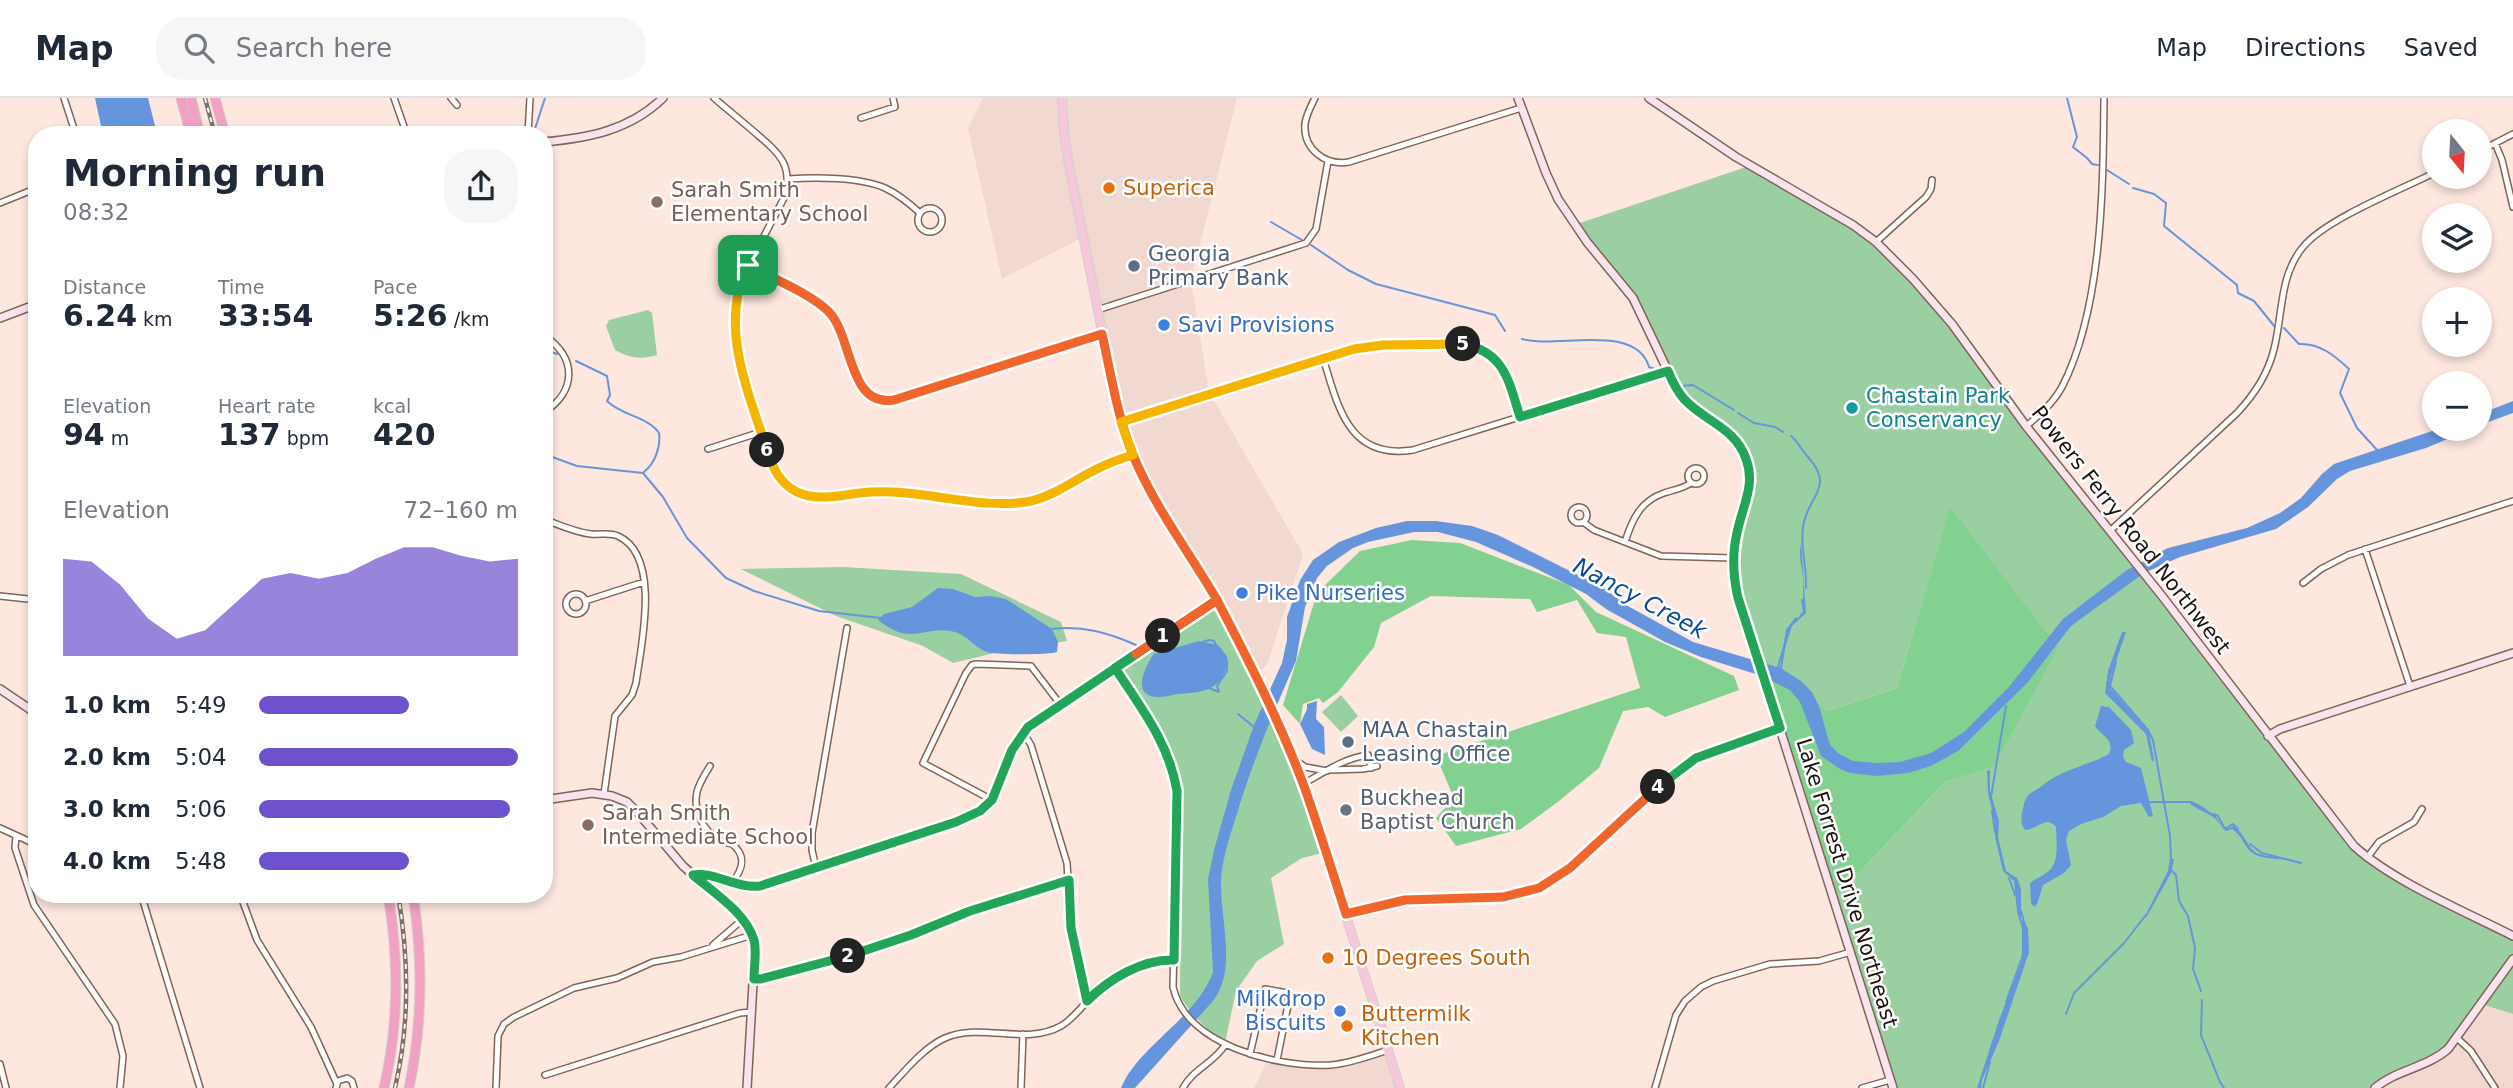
<!DOCTYPE html>
<meta charset="utf-8">
<style>
body{margin:0;font-family:"DejaVu Sans",sans-serif;background:#f6f6f7;color:#1f2937;height:100vh;display:flex;flex-direction:column;font-size:26px;white-space:nowrap}
*{box-sizing:border-box;margin:0}
p{font-size:23px;color:#747a83}
.icon{flex:none;width:38px;height:38px;fill:none;stroke:currentColor;stroke-width:2;stroke-linecap:round;stroke-linejoin:round}
.map{position:relative;flex:1;overflow:hidden}
.details{position:absolute;left:28px;top:28px;width:525px;height:777px;display:flex;flex-direction:column;background:#fff;border-radius:28px;box-shadow:0 4px 10px #0003}
.details>*{flex:none}
.needle{width:46px;rotate:162deg}
.buttons{position:absolute;left:2422px;top:21px;display:grid;gap:14px}
.buttons a{display:grid;place-items:center;width:70px;height:70px;border-radius:50%;background:#fff;box-shadow:0 4px 10px #0003;font-size:35px}
.pin{position:absolute;display:grid;place-items:center;width:60px;height:60px;color:#fff;margin:-30px;border-radius:14px;box-shadow:0 4px 10px #0006}
.km{position:absolute;width:35px;height:35px;margin:-18px;border-radius:50%;background:#222;color:#fff;font-size:19px;line-height:35px;text-align:center}
.round{display:grid;place-items:center;flex:none;width:74px;height:74px;border-radius:28px;background:#f6f6f7}
.headline{display:flex;align-items:center;justify-content:space-between;height:119px;padding:0 35px}
h1{font-size:38px;font-weight:700;line-height:52px}
.figures{display:grid;grid-template-columns:repeat(3,1fr);gap:10px;height:119px;padding:7px 35px}
.figures div{display:grid;align-content:center}
.figures b{font-size:30px;font-weight:700}
.figures small{font-size:19px;font-weight:400}
.figures p{font-size:19px}
.chart{height:196px;padding:14px 35px}
.chart p{display:flex;justify-content:space-between}
.chart svg{width:100%;height:126px;margin-top:7px;fill:#6d52cc;opacity:.7}
ul{padding:0 35px;list-style:none;font-size:23px}
li{display:grid;grid-template-columns:112px 84px 1fr;align-items:center;height:52px}
li i{height:18px;border-radius:9px;background:#6d52cc}
header{display:flex;align-items:center;gap:42px;box-sizing:border-box;height:98px;padding:0 35px;background:#fff;border-bottom:2px solid #e0e1e3}
header strong{font-size:33px}
nav{display:flex;gap:38px;margin-inline-start:auto;font-size:24px}
.search{width:490px;height:63px;background:#f6f6f7;display:flex;align-items:center;gap:18px;box-sizing:border-box;padding:0 24px;border-radius:28px;color:#747a83;font-size:26px}
.map>svg:first-child{display:block}
</style>
<header>
<strong>Map</strong>
<div class="search"><svg class="icon" aria-label="search" viewBox="0 0 24 24"><circle cx="10" cy="10" r="6"/><path d="M15 15l6 6"/></svg>Search here</div>
<nav><a>Map</a><a>Directions</a><a>Saved</a></nav>
</header>
<div class="map">
<svg width="2513" height="990" viewBox="0 0 2513 990">
<rect width="100%" height="100%" fill="#fde7df"/>
<path fill="#f1d8d1" d="M983 0H1237L1191 182 1209 294 1303 456 1267 567 1259 574 1156 401 1133 347 1116 296 1081 140 1002 181 968 30Z
M2478 905 2513 916V990H2373L2384 981 2419 964 2436 958Z
M1391 954 1402 990H1254L1267 963 1314 970 1332 969 1348 967Z"/>
<path fill="#9acfa2" d="M1755 66 1872 139 1920 183 2007 307 2069 380 2341 734 2408 787 2513 837V916L2478 905 2454 940 2436 958 2419 964 2384 981 2373 990H1893L1833 802 1945 684 1994 667 1950 410 1897 590 1827 613 1757 553 1731 460 1752 372 1742 344 1689 305 1672 283 1637 204 1574 127Z
M648 212 652 215 657 257C640 262 630 260 615 252L606 228 609 222Z
M843 469 961 476 1061 524 1067 543 1007 552 953 565 923 548 836 518 741 471Z
M1215 507C1259 585 1295 669 1323 755L1302 760 1271 780 1284 846 1257 863 1236 893 1225 945C1207 932 1191 917 1180 898L1181 708C1178 655 1148 614 1120 571Z
M1341 597 1358 618 1341 634 1322 614Z"/>
<path fill="#83d191" d="M1950 409 2058 550 1994 668 1945 684 1833 802 1757 553 1827 613 1897 590Z
M1412 442 1460 445 1569 487 1596 514 1734 578 1739 592 1665 619 1648 609 1623 613 1599 670 1559 703 1521 731 1456 748 1436 720 1454 700 1436 658 1640 590 1626 539 1597 535 1577 502 1537 514 1530 501 1431 498 1381 525 1374 549 1338 594 1323 605 1319 600 1303 606 1300 626 1283 607 1317 495 1360 453Z"/>
<path fill="#6596dd" d="M95 0H148L155 28 145 37H103Z
M2513 303V315L2480 327V316Z
M2438 331H2471L2426 350 2350 373 2337 381 2308 409 2276 431 2180 459 2144 475 2071 528 2028 584 1958 653 1931 668 1908 675 1877 678 1850 675 1840 671 1821 658 1800 604 1790 592 1762 578 1701 559 1665 544 1606 511 1586 496 1533 469 1476 444 1438 434H1414L1368 444 1353 450 1327 468 1317 480 1305 509 1296 563C1273 615 1252 665 1236 719 1230 736 1225 754 1222 771 1216 813 1240 868 1213 903L1135 990H1121C1139 947 1196 921 1213 874L1208 781 1214 752 1231 692 1254 627 1282 565 1287 542V519L1300 482 1313 462 1339 444 1376 430 1407 423H1436L1472 428 1498 437 1602 489 1626 507 1693 544 1777 569 1789 528 1804 514C1802 502 1804 491 1803 480 1802 468 1798 457 1801 446L1806 515 1792 528 1779 569 1801 583 1812 594 1819 608 1830 647 1839 656 1853 663 1877 665 1900 664 1931 655 1964 634 2008 590 2063 521 2127 472 2168 450 2247 430 2280 415 2301 400 2322 376 2334 366Z
M938 490 953 491 975 499 991 498 1006 501 1052 531 1058 544 1057 554C1049 557 995 557 987 554 975 550 968 538 955 534 924 526 913 550 878 522L884 516 912 509Z
M2122 534H2126L2111 578 2110 590 2149 634 2154 662 2152 664 2146 636 2105 595 2108 573Z
M1199 543 1218 547 1227 558C1228 569 1224 581 1215 587 1205 595 1190 595 1178 596 1171 597 1163 600 1156 599 1131 597 1145 568 1154 556Z
M1317 603 1316 621 1324 629 1325 657 1312 651 1300 626 1307 611V606Z
M2101 608 2109 609 2131 632 2134 645 2124 652 2123 659 2126 664 2141 670 2153 718 2149 719 2141 705 2121 708 2103 719 2081 726 2069 733 2066 742 2071 767 2064 775 2043 787 2037 806 2034 809 2031 805 2030 785C2035 781 2039 780 2045 776 2061 766 2056 745 2056 729 2046 716 2037 732 2025 732 2020 725 2021 719 2023 710 2027 692 2031 697 2043 687 2063 671 2087 668 2109 656 2115 641 2101 638 2095 628Z
M1990 672V693L1999 723 1998 739 2006 773 2017 780 2021 791V821L2028 830 2029 854 1999 943 1982 982 1981 990H1977L1999 922 2022 863V830L2017 814 2014 783 2003 773 1995 739V724L1988 695 1987 673Z
M2192 703 2215 717 2223 730 2227 731 2234 728C2244 735 2249 752 2257 755 2266 759 2278 758 2285 762 2275 760 2259 761 2251 754 2243 747 2242 737 2232 731L2226 733C2220 729 2219 723 2213 719 2206 714 2198 712 2190 706Z
M2170 761H2174L2171 775 2146 820 2145 818 2168 773Z"/>
<g fill="none" stroke-linecap="round" stroke-linejoin="round">
<path stroke="#6596dd" stroke-width="2" d="M2067 0 2077 39 2073 49 2087 60 2092 66 2098 67
M533 37 545 0
M2107 72 2129 86
M2133 90 2154 96 2166 105 2164 128 2237 187 2238 195 2254 203 2275 229
M1271 124 1302 142
M1311 147 1348 172 1376 186 1495 217 1505 233
M2284 230 2299 246C2320 245 2335 258 2349 271L2340 295 2357 330 2378 353
M1522 241C1556 251 1636 224 1649 269L1658 272
M544 251 557 256
M576 263 607 278 610 297 607 303C622 318 649 319 659 335 661 349 655 365 644 374
M1665 282 1668 285
M1681 288 1693 287 1734 312
M1738 315 1754 325 1775 329 1783 334
M1791 338C1798 343 1801 352 1808 359 1836 390 1807 398 1803 429 1800 449 1807 469 1806 490
M544 356 577 368 643 375 663 399 687 440 726 480 754 493 819 513 881 520
M1801 517 1804 514 1802 502
M1052 531C1082 527 1109 535 1136 547
M1203 544 1209 542 1214 543 1216 547
M2116 564 2110 588 2148 632 2153 642 2170 738 2171 762
M1781 570 1787 532 1796 520
M1209 590 1219 594 1217 588 1227 573V563
M1238 616 1254 629
M1991 699 2006 608
M2150 704H2191
M2196 706 2206 712
M1992 712 1995 734
M2214 716 2218 718 2225 731 2233 726 2238 731
M2250 746 2262 755 2301 765
M2172 773 2176 777 2179 803 2188 818 2195 850 2193 871 2201 893
M2009 780 2015 797
M2021 813 2025 827
M2202 902 2201 937 2220 984 2224 990
M2006 904 2023 857
M2066 916 2074 895 2124 845 2146 817
M1983 990 1990 964"/>
<g stroke="#826358" stroke-width="8">
<path id="street" d="M64 0 76 37
M394 0 407 37
M451 0 457 7
M714 0C727 11 739 21 752 32 776 53 795 65 784 100L741 182 735 213 738 254 747 291 772 368 787 388 796 393 816 399 897 393 992 405 1021 404 1048 397 1096 372 1133 357
M1315 0C1311 8 1306 17 1305 26 1303 51 1325 68 1349 64L1521 10
M861 20 895 9 893 0
M528 37 530 0
M2495 45 2502 62 2513 109
M2480 53 2513 36
M788 81C815 79 860 79 885 90 898 96 909 105 920 115
M0 105 37 90
M918 122a12 12 0 1 1 24 0a12 12 0 1 1-24 0Z
M1876 144 1926 99 1931 91 1932 82
M748 167C771 180 812 196 829 214 853 239 848 310 894 302L1102 236
M1097 212 1306 145 1316 131 1328 63
M544 238C577 258 577 294 544 314
M1323 260C1338 308 1348 362 1413 352L1668 273
M1121 324 1354 251C1383 246 1435 242 1464 246 1476 248 1489 254 1497 263 1511 278 1514 300 1520 319
M2026 328C2040 317 2054 304 2062 289 2103 209 2103 88 2104 0
M708 351 761 334
M1688 378a8 8 0 1 1 16 0a8 8 0 1 1-16 0Z
M1571 417a8 8 0 1 1 16 0a8 8 0 1 1-16 0Z
M544 421C559 427 574 434 591 436 600 437 610 434 618 438 662 458 641 548 636 585L632 597 615 618 604 696
M1583 424 1594 432 1661 458 1733 460
M2110 433 2237 315C2254 297 2268 276 2274 251 2283 216 2279 178 2303 149 2326 121 2400 92 2434 75
M1625 444C1632 422 1640 403 1664 395 1673 392 1682 391 1691 385
M2365 451 2410 588
M2303 485 2321 471 2348 457 2513 403
M566 506a10 10 0 1 1 20 0a10 10 0 1 1-20 0Z
M0 498 37 502
M585 503 644 484
M1115 570C1145 615 1175 651 1177 708L1173 889C1186 948 1279 970 1331 967 1351 965 1370 958 1388 952
M1023 634 1031 647 1067 765 1071 830 1087 903
M1294 661 1305 669 1327 673
M710 668C705 676 699 685 697 694 692 717 708 742 732 746 747 758 743 771 732 785
M1330 672 1363 671 1377 668
M1303 686C1323 675 1344 660 1368 657L1371 670
M992 702 923 665 966 575 972 567 976 566 1031 568 1060 606
M0 730 37 747
M16 738 15 750 34 807 115 926 123 958 120 990
M2367 760 2379 744 2414 724 2422 711
M816 770 812 752V735L847 530
M693 777C713 773 737 791 760 788L956 724C966 720 978 716 987 708 1006 690 1005 653 1028 629L1217 502
M141 796 200 990
M240 796 257 842 311 929 337 986
M1346 816 1405 801 1503 799 1539 790 1570 770 1684 668 1710 654 1780 630
M713 847 742 822
M754 881 761 882 866 853 970 813 1069 782
M2457 940 2471 953 2495 990
M1250 956 1265 891 1287 895 1289 902 1277 962
M0 966 6 990
M545 977 740 915 752 914
M336 990 338 983 347 980 352 983 354 990
M496 990 498 938 504 926 514 919 574 890 617 880 653 864 681 859 752 837
M889 990C905 973 923 950 945 940 982 924 1025 948 1061 928 1075 920 1084 905 1096 894 1115 877 1148 861 1174 862
M1021 990 1023 936
M1183 990C1193 971 1214 965 1225 947
M1655 990 1676 917 1685 903 1701 889 1713 883 1770 866 1819 863 1851 854
M1862 990 1890 982"/>
</g>
<g stroke="#826358" stroke-width="10">
<path id="secondary" d="M1518 0 1546 75 1558 101 1587 144 1633 200 1676 290 1694 310 1731 336 1743 353 1749 368 1750 385 1734 447 1736 491 1893 990
M1649 0 1736 59 1853 127 1876 144 1913 181 1952 226 2026 328 2162 498 2354 748C2394 784 2464 813 2513 838
M544 44C589 40 630 32 663 0
M0 220 37 206
M0 591 37 616
M2268 638 2280 631 2513 555
M544 702 592 695 612 698 627 704 638 715 683 768 735 814 752 837 755 851 747 990
M2375 990C2396 972 2426 970 2448 951L2513 861"/>
</g>
<g stroke="#d2cfcf" stroke-width="10">
<path id="primary" d="M1062 0 1064 33 1068 62 1115 298 1127 340 1154 400 1206 484 1240 546 1288 650 1316 722 1400 990"/>
</g>
<g stroke="#d2cfcf" stroke-width="11">
<path id="highway" d="M181 0 191 37
M191 0 200 37
M215 0 225 37
M384 990C399 926 399 861 388 796
M409 990C423 925 423 861 413 796"/>
</g>
<use href="#street" stroke="#fff" stroke-width="5"/>
<use href="#secondary" stroke="#fbe3ed" stroke-width="7"/>
<use href="#primary" stroke="#f7c7da" stroke-width="8"/>
<use href="#highway" stroke="#f1a1c2" stroke-width="9"/>
<g stroke="#80706a" stroke-width="4.5">
<path id="rail" d="M205 0 215 37
M395 990C410 926 409 861 398 796"/>
</g>
<use href="#rail" stroke="#fff" stroke-width="2" stroke-dasharray="5" stroke-linecap="butt"/>
</g>
<g fill="none" stroke-linecap="round" stroke-linejoin="round">
<g stroke="#fff" stroke-width="14">
<path id="split-1" d="M748 167C771 180 812 196 829 214 853 239 848 310 894 302L1102 236C1111 276 1117 318 1133 357 1154 408 1189 454 1217 502L1163 538"/>
</g>
<g stroke="#fff" stroke-width="14">
<path id="split-2" d="M848 858 761 881H754C754 868 757 854 754 842 746 815 713 794 693 777 713 773 737 791 760 788L956 724 980 713 992 702 1012 652 1028 629 1163 538"/>
</g>
<g stroke="#fff" stroke-width="14">
<path id="split-3" d="M848 858 911 837 970 813 1069 782 1071 830 1087 903C1109 881 1142 861 1174 862L1177 693C1169 645 1141 610 1115 570L1136 556"/>
</g>
<g stroke="#fff" stroke-width="14">
<path id="split-4" d="M1136 556 1217 502C1249 563 1280 624 1304 688 1319 730 1332 773 1346 816L1405 802 1503 799 1539 790 1570 770 1658 689"/>
</g>
<g stroke="#fff" stroke-width="14">
<path id="split-5" d="M1463 246C1505 254 1509 284 1520 319L1668 273C1672 283 1677 293 1684 301 1704 323 1736 330 1746 361 1756 387 1742 409 1737 435 1732 456 1733 478 1738 500L1780 630 1696 660 1658 689"/>
</g>
<g stroke="#fff" stroke-width="14">
<path id="split-6" d="M767 352C773 370 779 385 797 394 820 405 847 395 871 394 923 391 983 413 1031 403 1053 398 1073 383 1093 373 1106 366 1119 361 1133 357L1121 324 1354 251 1383 247 1463 246"/>
</g>
<g stroke="#fff" stroke-width="14">
<path id="split-7" d="M748 167C718 227 748 293 767 352"/>
</g>
<use href="#split-1" stroke="#f0652b" stroke-width="9"/>
<use href="#split-2" stroke="#22a559" stroke-width="9"/>
<use href="#split-3" stroke="#22a559" stroke-width="9"/>
<use href="#split-4" stroke="#f0652b" stroke-width="9"/>
<use href="#split-5" stroke="#22a559" stroke-width="9"/>
<use href="#split-6" stroke="#f5b400" stroke-width="9"/>
<use href="#split-7" stroke="#f5b400" stroke-width="9"/>
</g>
<g fill="#e8710a" stroke="#fff" stroke-width="2.5">
<circle cx="1109" cy="90" r="7"/>
<circle cx="1328" cy="860" r="7"/>
<circle cx="1347" cy="928" r="7"/>
</g>
<g fill="#8d6e63" stroke="#fff" stroke-width="2.5">
<circle cx="657" cy="104" r="7"/>
<circle cx="588" cy="727" r="7"/>
</g>
<g fill="#5c6f8a" stroke="#fff" stroke-width="2.5">
<circle cx="1134" cy="168" r="7"/>
<circle cx="1348" cy="644" r="7"/>
</g>
<g fill="#3f7fe0" stroke="#fff" stroke-width="2.5">
<circle cx="1164" cy="227" r="7"/>
<circle cx="1242" cy="495" r="7"/>
<circle cx="1340" cy="913" r="7"/>
</g>
<circle fill="#0f9aa8" stroke="#fff" stroke-width="2.5" cx="1852" cy="310" r="7"/>
<circle fill="#6b7280" stroke="#fff" stroke-width="2.5" cx="1346" cy="712" r="7"/>
<g text-anchor="middle" stroke-width="5" stroke-linejoin="round" paint-order="stroke">
<g font-size="21" fill="#c56008" stroke="#fff" text-anchor="start">
<text x="1123" y="97">Superica</text>
<text x="1342" y="867">10 Degrees South</text>
<text x="1361" y="923">Buttermilk<tspan x="1361" dy="24">Kitchen</tspan></text>
</g>
<g font-size="21" fill="#785e54" stroke="#fff" text-anchor="start">
<text x="671" y="99">Sarah Smith<tspan x="671" dy="24">Elementary School</tspan></text>
<text x="602" y="722">Sarah Smith<tspan x="602" dy="24">Intermediate School</tspan></text>
</g>
<g font-size="21" fill="#4e5e75" stroke="#fff" text-anchor="start">
<text x="1148" y="163">Georgia<tspan x="1148" dy="24">Primary Bank</tspan></text>
<text x="1362" y="639">MAA Chastain<tspan x="1362" dy="24">Leasing Office</tspan></text>
</g>
<g font-size="21" fill="#366cbe" stroke="#fff" text-anchor="start">
<text x="1178" y="234">Savi Provisions</text>
<text x="1256" y="502">Pike Nurseries</text>
<text x="1326" y="908" text-anchor="end">Milkdrop<tspan x="1326" dy="24">Biscuits</tspan></text>
</g>
<g font-size="21" fill="#0d838f" stroke="#fff" text-anchor="start">
<text x="1866" y="305">Chastain Park<tspan x="1866" dy="24">Conservancy</tspan></text>
</g>
<g font-size="21" fill="#1d110d" stroke="#fff">
<text transform="translate(2131 432) rotate(52)" y="7">Powers Ferry Road Northwest</text>
<text transform="translate(1847 785) rotate(73)" y="7">Lake Forrest Drive Northeast</text>
</g>
<g font-size="21" fill="#5b616d" stroke="#fff" text-anchor="start">
<text x="1360" y="707">Buckhead<tspan x="1360" dy="24">Baptist Church</tspan></text>
</g>
<g font-size="23" font-style="italic" fill="#064a9d" stroke="#fff">
<text transform="translate(1640 500) rotate(28)" y="8">Nancy Creek</text>
</g>
</g>
</svg>
<div class="buttons">
<a><svg class="needle" viewBox="-14 -14 28 28"><path d="M0-13l5 13h-10z" fill="#e53935"/><path d="M0 13l5-13h-10z" fill="#747a83"/></svg></a>
<a><svg class="icon" aria-label="layers" viewBox="0 0 24 24"><path d="M12 4l9 5-9 5-9-5zM3 14l9 5 9-5"/></svg></a>
<a>+</a>
<a>−</a>
</div>
<div class="pin" style="left:748px;top:167px;background:#1e9e55"><svg class="icon" aria-label="arrive" viewBox="0 0 24 24"><path d="M6 21V4h12l-3 4 3 4H6"/></svg></div>
<b class="km" style="left:1163px;top:538px">1</b>
<b class="km" style="left:848px;top:858px">2</b>
<b class="km" style="left:1658px;top:689px">4</b>
<b class="km" style="left:1463px;top:246px">5</b>
<b class="km" style="left:767px;top:352px">6</b>
<section class="details">
<div class="headline"><div><h1>Morning run</h1><p>08:32</p></div><a class="round"><svg class="icon" aria-label="share" viewBox="0 0 24 24"><path d="M12 15V3M7 8l5-5 5 5M5 13v7h14v-7"/></svg></a></div>
<div class="figures">
<div><p>Distance</p><b>6.24<small> km</small></b></div>
<div><p>Time</p><b>33:54</b></div>
<div><p>Pace</p><b>5:26<small> /km</small></b></div>
</div>
<div class="figures">
<div><p>Elevation</p><b>94<small> m</small></b></div>
<div><p>Heart rate</p><b>137<small> bpm</small></b></div>
<div><p>kcal</p><b>420</b></div>
</div>
<div class="chart"><p><span>Elevation</span>72–160 m</p>
<svg viewBox="0 0 160 44" preserveAspectRatio="none"><path d="M0 44V10L10 11L20 19L30 31L40 38L50 35L60 26L70 17L80 15L90 17L100 15L110 10L120 6L130 6L140 9L150 11L160 10V44z"/></svg>
</div>
<ul>
<li><b>1.0 km</b>5:49<i style="width:58%"></i></li>
<li><b>2.0 km</b>5:04<i style="width:100%"></i></li>
<li><b>3.0 km</b>5:06<i style="width:97%"></i></li>
<li><b>4.0 km</b>5:48<i style="width:58%"></i></li>
</ul>
</section>
</div>
